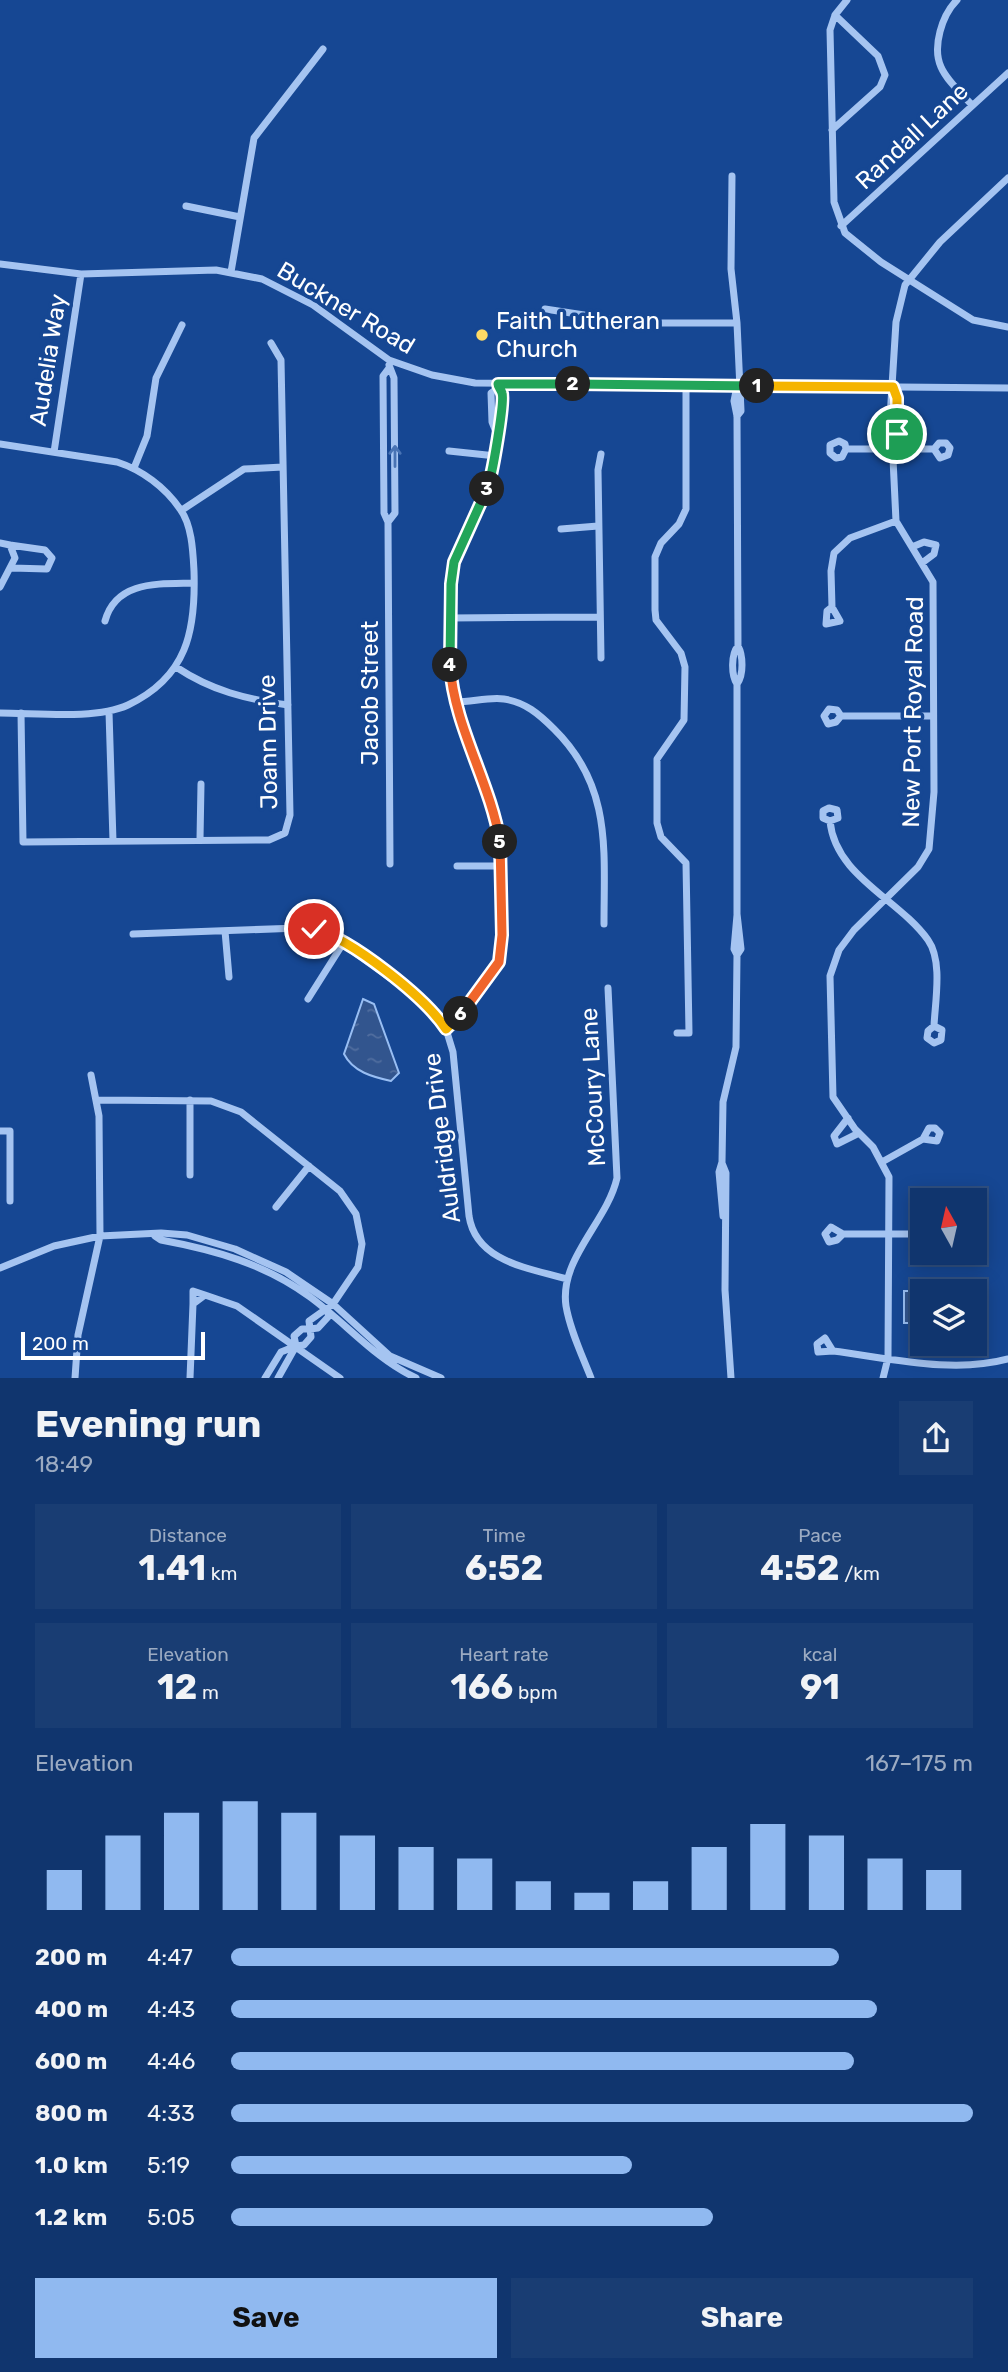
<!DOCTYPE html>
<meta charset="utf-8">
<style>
body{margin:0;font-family:Rubik,sans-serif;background:#193d73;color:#f1f3f6;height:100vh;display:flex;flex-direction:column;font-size:26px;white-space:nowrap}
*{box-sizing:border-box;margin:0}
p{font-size:23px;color:#9cabc2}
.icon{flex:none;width:38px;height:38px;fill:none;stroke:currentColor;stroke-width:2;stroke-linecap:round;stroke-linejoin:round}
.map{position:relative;height:1378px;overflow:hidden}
.details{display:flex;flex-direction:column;background:#10356e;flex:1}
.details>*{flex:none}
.needle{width:46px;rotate:352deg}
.fabs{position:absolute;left:910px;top:1188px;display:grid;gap:14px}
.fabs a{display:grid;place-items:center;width:77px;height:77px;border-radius:0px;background:#10356e;box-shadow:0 4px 18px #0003,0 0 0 2px #305081;font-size:35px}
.scale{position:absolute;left:21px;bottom:18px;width:184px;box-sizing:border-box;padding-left:7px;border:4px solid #fff;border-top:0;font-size:19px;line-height:24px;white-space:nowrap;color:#fff;-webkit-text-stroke:5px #164793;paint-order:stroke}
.pin{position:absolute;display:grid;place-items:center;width:60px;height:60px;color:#fff;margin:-30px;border:4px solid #fff;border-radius:50%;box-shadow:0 2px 7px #0007}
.km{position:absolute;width:35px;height:35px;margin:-18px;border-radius:50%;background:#222;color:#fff;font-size:19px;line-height:35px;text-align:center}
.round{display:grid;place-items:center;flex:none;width:74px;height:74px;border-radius:0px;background:#193d73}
.headline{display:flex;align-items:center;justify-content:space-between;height:119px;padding:0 35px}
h1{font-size:38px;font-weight:700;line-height:52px}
.metrics{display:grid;grid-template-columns:repeat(3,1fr);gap:10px;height:119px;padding:7px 35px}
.metrics div{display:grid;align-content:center;border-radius:0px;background:#193d73;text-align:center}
.metrics b{font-size:35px;font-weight:700}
.metrics small{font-size:19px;font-weight:400}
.metrics p{font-size:19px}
.chart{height:196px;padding:14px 35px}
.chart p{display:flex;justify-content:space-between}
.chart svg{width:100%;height:126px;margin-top:7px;stroke:#90b9f0;stroke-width:6}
.action{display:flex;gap:14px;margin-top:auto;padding:14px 35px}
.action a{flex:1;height:80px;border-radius:0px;background:#90b9f0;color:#111;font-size:28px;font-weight:700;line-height:80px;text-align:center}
.action a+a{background:#193d73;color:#f1f3f6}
ul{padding:0 35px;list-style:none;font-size:23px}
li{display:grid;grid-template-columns:112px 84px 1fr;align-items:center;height:52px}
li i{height:18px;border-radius:9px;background:#90b9f0}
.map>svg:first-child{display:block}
</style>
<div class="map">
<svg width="1008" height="1378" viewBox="0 0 1008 1378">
<defs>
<pattern id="water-ripples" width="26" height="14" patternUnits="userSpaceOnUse" patternTransform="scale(1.75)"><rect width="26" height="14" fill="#32558e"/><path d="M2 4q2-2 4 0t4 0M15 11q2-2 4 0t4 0" fill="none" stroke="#516e9f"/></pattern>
</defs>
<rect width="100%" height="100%" fill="#164793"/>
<path fill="url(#water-ripples)" stroke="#98bef3" stroke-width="2" d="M363 999 374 1004 399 1073 391 1081C373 1077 353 1072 344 1054Z
M904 1291H923L922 1323H904Z"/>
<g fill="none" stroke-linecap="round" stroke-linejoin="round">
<path stroke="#a5c4f1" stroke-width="7" d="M847 0 835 15 830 30 834 202 845 233 881 262 973 320 1008 327
M957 0C942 15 932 47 941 67 947 81 962 94 972 105
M832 130 880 87 885 75 878 56 835 15
M186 206 240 217
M841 226 1008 73
M0 264 81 274 216 270 262 279 313 305 389 360 432 375 475 383 1008 388
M231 272 254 138 323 49
M545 309 636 323H737L731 269 732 176
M389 368 383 376 384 513 388 522 390 864
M498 384 502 391 496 432 492 422 491 393 498 388
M893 387 897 398V434L892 438 889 434 896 322 905 285 940 242 1008 178
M737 416 741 411 737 323
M0 444 117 462C142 470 165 487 180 509 192 525 193 552 194 571 196 631 187 677 128 705 95 720 37 713 0 713
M846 449 842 457 836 458 830 453V445L839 441 845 444 846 449H934L939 443H946L950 448 948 455 940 458 934 449
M449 451 496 456
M54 452 81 274
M134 468 147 436 156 378 182 325
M182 510 244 469 283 467
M388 522 395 513 394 378 389 365
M561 529 598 526
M0 543 10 545 15 558 0 587
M10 545 45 550 52 558 47 569 12 568
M912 547 924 542 936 545 934 554 922 563
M832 607 827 611 826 624 840 621 832 607 831 571 834 553 850 538 896 521
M450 618 600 617
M105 621C116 580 160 584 194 583
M601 658 598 470 601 454
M176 667C212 691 246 699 288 705
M737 684C744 675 743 655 738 646L737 416 734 401 737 386
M456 702C472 702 488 697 504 699 525 702 539 714 554 729 612 786 604 849 604 924
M109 712 113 841
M21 713 23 842 269 840 285 833 290 815 281 360 271 343
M841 716 836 722 828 724 824 716 829 709 837 710 841 716H933
M830 821 823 818V811L829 808 837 810 838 818 830 821C835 876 899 899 928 940 943 961 935 1002 934 1026L942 1030 941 1040 934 1043 927 1038 928 1031 934 1026
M200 839 201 784
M457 866H502
M737 915 734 949 737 955
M225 931 229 977
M133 934 299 928 326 932 429 1006 446 1029 453 1052 469 1216C476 1262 529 1268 567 1279
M308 999 344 942
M446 1029 493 974 501 950 502 866 497 823 459 715 450 651 451 584 454 562 492 476 496 432
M677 1033H689L686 863 661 837 657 823V759L684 720 685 667 681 653 656 620 655 610V557L661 543 679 524 686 509V386
M97 1100 211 1101 241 1112 340 1191 356 1214 362 1244 358 1267 333 1304 309 1321 310 1329H302L294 1336 296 1346 281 1352 265 1378
M848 1118 834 1136 837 1144 859 1133
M0 1131H10V1201
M882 1162 923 1139 937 1141 940 1133 935 1128H929L923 1139
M722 1163 726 1173 725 1290 731 1378
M190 1175V1100
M276 1207 309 1166
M723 1216 719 1172 722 1162 723 1102 736 1047 737 955 741 949 737 914V684C731 675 731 654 738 646
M843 1234 837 1240 829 1242 825 1234 831 1227 843 1234H922
M155 1236 161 1240C215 1250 265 1264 310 1297 347 1324 374 1358 416 1378
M0 1268 54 1246 100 1236 161 1233 187 1235 235 1249 286 1272 333 1304 390 1356 441 1378
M193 1304V1291L205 1295
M833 1351 818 1352 817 1344 825 1338 833 1351C889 1358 953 1374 1008 1359
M75 1378 78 1335 100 1236 99 1116 91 1075
M190 1378 193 1304 205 1295 237 1306 340 1378
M278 1378 296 1346 304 1345 311 1337 310 1329 318 1328 329 1316 327 1311
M591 1378C582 1355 570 1330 566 1306 559 1259 607 1222 617 1178L608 988
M883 1378 888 1358 889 1177 873 1147 855 1129 833 1097 830 976 839 950 854 930 918 867 929 849 934 792 933 582 896 521 892 438"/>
</g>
<defs><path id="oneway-shaft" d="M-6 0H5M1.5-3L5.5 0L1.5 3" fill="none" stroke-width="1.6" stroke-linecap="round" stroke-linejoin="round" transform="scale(1.75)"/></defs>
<use stroke="#4873b4" href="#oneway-shaft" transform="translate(395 456) rotate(-90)"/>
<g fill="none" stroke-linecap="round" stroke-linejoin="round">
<g stroke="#fff" stroke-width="14">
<path id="split-1" d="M757 386 893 387 897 398V434"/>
</g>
<g stroke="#fff" stroke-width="14">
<path id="split-2" d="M573 384 757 386"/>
</g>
<g stroke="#fff" stroke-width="14">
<path id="split-3" d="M487 489C492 478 505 401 502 393 501 389 498 387 498 384H573"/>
</g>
<g stroke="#fff" stroke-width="14">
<path id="split-4" d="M450 665 451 584 454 562 487 489"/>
</g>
<g stroke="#fff" stroke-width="14">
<path id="split-5" d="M450 665C454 727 490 781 500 842"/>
</g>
<g stroke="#fff" stroke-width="14">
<path id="split-6" d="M461 1014 499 962 502 935 500 842"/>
</g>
<g stroke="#fff" stroke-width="14">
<path id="split-7" d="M314 929C351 939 425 997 446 1029L461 1014"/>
</g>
<use href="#split-1" stroke="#f5b400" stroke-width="9"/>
<use href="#split-2" stroke="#22a559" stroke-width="9"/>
<use href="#split-3" stroke="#22a559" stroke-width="9"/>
<use href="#split-4" stroke="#22a559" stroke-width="9"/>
<use href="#split-5" stroke="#f0652b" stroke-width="9"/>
<use href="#split-6" stroke="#f0652b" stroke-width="9"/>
<use href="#split-7" stroke="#f5b400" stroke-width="9"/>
</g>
<circle fill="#ffda65" stroke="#164793" stroke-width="2.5" cx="482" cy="335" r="7"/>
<g text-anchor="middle" stroke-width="7" stroke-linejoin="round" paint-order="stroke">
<g font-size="24" fill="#fff" stroke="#164793">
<text transform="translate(912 136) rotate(-43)" y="8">Randall Lane</text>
<text transform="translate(346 308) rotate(31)" y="8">Buckner Road</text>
<text transform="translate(48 360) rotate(-81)" y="8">Audelia Way</text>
<text transform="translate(370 693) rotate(-90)" y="8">Jacob Street</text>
<text transform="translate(913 712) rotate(-89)" y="8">New Port Royal Road</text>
<text transform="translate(268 742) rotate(-91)" y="8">Joann Drive</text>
<text transform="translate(593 1087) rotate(-93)" y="8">McCoury Lane</text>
<text transform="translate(442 1138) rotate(-97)" y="8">Auldridge Drive</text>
</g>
<g font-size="24" fill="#fff" stroke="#164793" text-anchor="start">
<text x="496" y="329">Faith Lutheran<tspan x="496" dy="28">Church</tspan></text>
</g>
</g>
</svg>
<div class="fabs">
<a><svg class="needle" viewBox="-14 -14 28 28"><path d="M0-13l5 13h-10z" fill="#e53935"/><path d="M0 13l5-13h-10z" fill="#9cabc2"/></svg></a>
<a><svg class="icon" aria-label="layers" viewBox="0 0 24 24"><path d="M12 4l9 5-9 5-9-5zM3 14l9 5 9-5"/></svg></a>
</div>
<div class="scale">200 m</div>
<div class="pin" style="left:897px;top:434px;background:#1e9e55"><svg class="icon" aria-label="arrive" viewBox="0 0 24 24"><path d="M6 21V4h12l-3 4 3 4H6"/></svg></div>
<div class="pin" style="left:314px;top:929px;background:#d93025"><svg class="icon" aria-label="check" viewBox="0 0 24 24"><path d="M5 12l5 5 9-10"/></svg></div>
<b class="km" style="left:757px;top:386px">1</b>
<b class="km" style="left:573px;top:384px">2</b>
<b class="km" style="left:487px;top:489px">3</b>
<b class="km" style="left:450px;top:665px">4</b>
<b class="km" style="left:500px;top:842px">5</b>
<b class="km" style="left:461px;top:1014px">6</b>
</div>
<section class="details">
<div class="headline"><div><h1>Evening run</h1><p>18:49</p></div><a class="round"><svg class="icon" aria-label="share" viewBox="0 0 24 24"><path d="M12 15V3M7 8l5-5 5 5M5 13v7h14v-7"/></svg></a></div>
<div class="metrics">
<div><p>Distance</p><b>1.41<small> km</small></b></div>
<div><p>Time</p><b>6:52</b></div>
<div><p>Pace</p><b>4:52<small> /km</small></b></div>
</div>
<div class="metrics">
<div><p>Elevation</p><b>12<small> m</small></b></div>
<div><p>Heart rate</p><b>166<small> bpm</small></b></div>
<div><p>kcal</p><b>91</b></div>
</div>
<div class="chart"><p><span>Elevation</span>167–175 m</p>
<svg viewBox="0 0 160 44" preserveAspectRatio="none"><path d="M5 44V30M15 44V18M25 44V10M35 44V6M45 44V10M55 44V18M65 44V22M75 44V26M85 44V34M95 44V38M105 44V34M115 44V22M125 44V14M135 44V18M145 44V26M155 44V30"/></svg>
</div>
<ul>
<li><b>200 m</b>4:47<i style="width:82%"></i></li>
<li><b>400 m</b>4:43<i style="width:87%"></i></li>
<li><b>600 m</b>4:46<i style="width:84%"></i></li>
<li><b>800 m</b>4:33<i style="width:100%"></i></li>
<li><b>1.0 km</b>5:19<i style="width:54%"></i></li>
<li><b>1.2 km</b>5:05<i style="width:65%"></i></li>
</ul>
<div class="action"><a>Save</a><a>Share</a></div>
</section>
